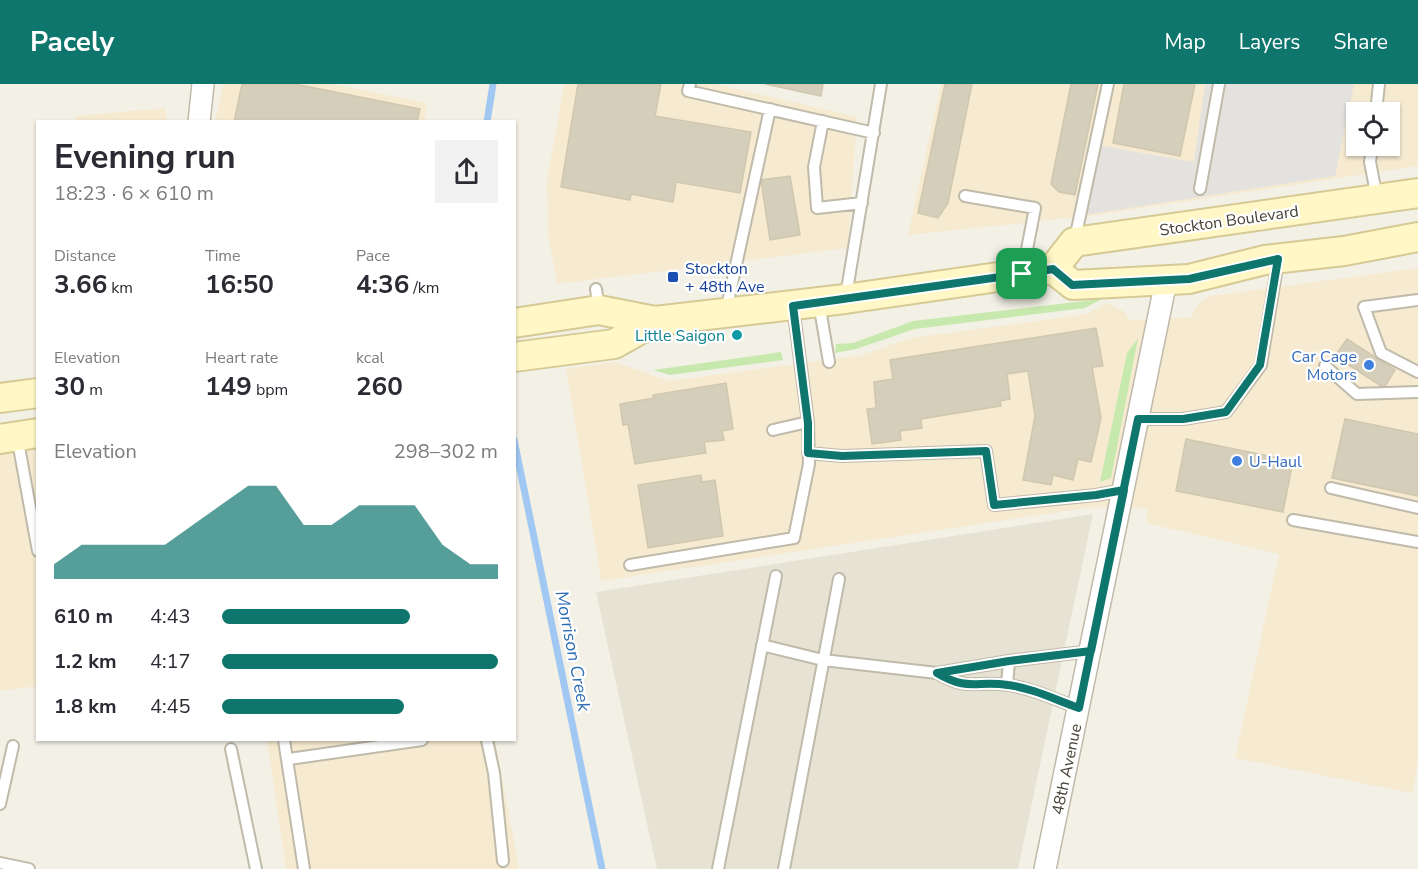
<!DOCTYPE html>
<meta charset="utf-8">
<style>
body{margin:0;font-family:"Nunito Sans",sans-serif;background:#f2f2f3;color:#2b2b33;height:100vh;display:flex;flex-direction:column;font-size:22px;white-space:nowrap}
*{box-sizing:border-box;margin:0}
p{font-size:20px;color:#7c7c81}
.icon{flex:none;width:33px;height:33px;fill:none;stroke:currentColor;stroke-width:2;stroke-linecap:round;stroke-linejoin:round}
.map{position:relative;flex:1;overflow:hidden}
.sheet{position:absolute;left:36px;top:36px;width:480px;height:621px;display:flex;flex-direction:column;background:#fff;border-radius:0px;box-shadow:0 2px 4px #0004}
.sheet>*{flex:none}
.buttons{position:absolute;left:1346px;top:18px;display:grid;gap:12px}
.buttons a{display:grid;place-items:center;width:54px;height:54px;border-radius:0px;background:#fff;box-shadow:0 2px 4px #0004;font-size:30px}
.pin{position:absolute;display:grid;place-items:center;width:51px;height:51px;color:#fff;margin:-26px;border-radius:12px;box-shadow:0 3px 9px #0006}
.round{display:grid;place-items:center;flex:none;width:63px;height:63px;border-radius:0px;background:#f2f2f3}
.head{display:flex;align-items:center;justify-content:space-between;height:102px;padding:0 18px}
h1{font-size:33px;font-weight:700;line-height:45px}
.metrics{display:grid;grid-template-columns:repeat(3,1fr);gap:9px;height:102px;padding:6px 18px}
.metrics div{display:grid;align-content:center}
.metrics b{font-size:26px;font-weight:700}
.metrics small{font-size:16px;font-weight:400}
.metrics p{font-size:16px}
.chart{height:168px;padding:12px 18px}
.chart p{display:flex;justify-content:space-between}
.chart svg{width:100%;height:108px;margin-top:6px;fill:#0f766e;opacity:.7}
ul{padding:0 18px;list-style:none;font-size:20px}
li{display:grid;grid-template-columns:96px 72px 1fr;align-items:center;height:45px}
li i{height:15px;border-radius:8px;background:#0f766e}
header{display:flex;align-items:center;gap:36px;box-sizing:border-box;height:84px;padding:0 30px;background:#0f766e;color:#fff}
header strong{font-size:28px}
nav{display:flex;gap:33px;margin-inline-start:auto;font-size:21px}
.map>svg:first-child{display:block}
</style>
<header>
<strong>Pacely</strong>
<nav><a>Map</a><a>Layers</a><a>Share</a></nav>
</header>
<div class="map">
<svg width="1418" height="785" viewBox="0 0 1418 785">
<rect width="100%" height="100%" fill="#f3f1e6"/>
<path fill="#e7e3d4" d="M1093 430 1018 785H657L596 508Z"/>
<path fill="#f6ead1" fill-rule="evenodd" d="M223 0H332L427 19 424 37 215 38Z
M564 0H716L857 33 848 164 557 200 548 150 547 96Z
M941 0H1418V82L1089 132 908 151ZM1356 28H1389V62H1356Z
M165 24 167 37H75L76 32Z
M1418 184V678L1412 709 1235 674 1279 470 1146 439 1148 425 1093 423 601 497 566 285 615 278 669 297 862 271 911 254 1087 230 1107 219 1125 228 1129 236 1191 233 1199 218 1210 212Z
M37 364V602L0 607V370Z
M267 656H495L519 785H286Z"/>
<path fill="#c8e9ae" d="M1102 215 1085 224 915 245 856 265 835 269 836 260 853 259 913 237Z
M1138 254 1111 394 1100 398 1127 269Z
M781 268 783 276 670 291 653 286Z"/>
<path fill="#e4e2de" d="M1205 0H1354L1335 92 1078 132 1097 61 1194 78Z"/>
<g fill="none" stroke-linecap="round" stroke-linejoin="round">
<path stroke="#a1c8f2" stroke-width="7" d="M487 38 493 0
M514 356 602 785"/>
</g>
<path fill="#d5cebb" stroke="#d0c7ae" stroke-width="1.5" d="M242 0H295L420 25 417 38H234Z
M578 0H661L655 32 751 48 740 109 676 98 673 118 631 110 630 116 561 103Z
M765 0H823L821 12Z
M945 0H972L948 119 938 134 918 129Z
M1071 0H1098L1075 111 1059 108 1051 100Z
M1124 0H1195L1180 72 1113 59Z
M790 92 800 151 770 156 761 96Z
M1096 244 1103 282 1092 283 1101 334 1091 378 1078 375 1073 396 1053 391 1051 401 1023 396 1035 332 1028 287 1007 290 1010 315 1000 317 1001 322 921 335 922 344 900 347 901 356 872 360 867 325 876 324 874 298 893 295 890 276Z
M1347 255 1395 286 1384 304 1335 272Z
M726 299 733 345 722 347 724 356 704 358 706 369 635 380 628 340 623 341 620 320 654 314 653 311Z
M1345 335 1418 350V412L1332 394Z
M1186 355 1293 377 1283 428 1176 407Z
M701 391 702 398 715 396 723 452 648 464 638 401Z"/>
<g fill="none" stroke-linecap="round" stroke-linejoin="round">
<g stroke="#bfbaa9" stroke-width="14">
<path id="lane" d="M690 0 688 7 874 49
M1376 28 1379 0
M823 37 814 83 817 124 862 119
M1372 62 1370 78 1377 114
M1200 105 1219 0
M965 112 1035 124 1023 186
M1075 155 1108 0
M596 205 599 225
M846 212 881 0
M1418 216 1364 223 1381 269 1418 288
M819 219 829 278
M726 227 770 25
M1325 282 1357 310 1418 308
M1138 335H1183L1226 328 1261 281 1278 177
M773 346 808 338
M17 352 38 467
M808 369 842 372 986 367 994 421 1096 411 1124 406
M1331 404 1418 424
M1293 436 1418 458
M630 481 794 454 809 380 808 338 793 222
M762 561 823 576 937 589 1009 577 1091 567
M937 589C969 608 976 596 1008 601 1032 604 1056 616 1079 624
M1007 601 1009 577
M284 656 304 785
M487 656 494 689 503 777
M231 665 256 785
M289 675 422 656
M0 720 13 662
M0 779 29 785
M718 785 776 492
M784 785 839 495"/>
</g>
<g stroke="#bfbaa9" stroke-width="24">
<path id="street" d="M199 38 203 0
M1045 785 1166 197"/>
</g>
<g stroke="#d5ca95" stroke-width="32">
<path id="secondary" d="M1053 185 1073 201 1189 195 1265 176 1344 167 1418 153
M514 239 599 226 655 237 845 215 1053 185 1074 158 1418 109
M514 273 614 260 655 237
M0 314 38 309
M0 355 38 349"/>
</g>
<use href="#lane" stroke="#fff" stroke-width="10"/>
<use href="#street" stroke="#fff" stroke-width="21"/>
<use href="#secondary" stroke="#fff7c5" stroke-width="28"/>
</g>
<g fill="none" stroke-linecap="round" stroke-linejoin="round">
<g stroke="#fff" stroke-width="12">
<path id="route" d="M1022 190 793 222 808 339V369L842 372 986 367 994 421 1096 411 1124 406 1091 567 1009 577 937 589C969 608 976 596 1008 601 1032 604 1056 616 1079 624L1138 335H1183L1226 328 1260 281 1278 175 1189 195 1072 201 1053 185 1022 190"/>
</g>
<use href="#route" stroke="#0f766e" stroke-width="8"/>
</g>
<rect fill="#1a4fb4" stroke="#fff" stroke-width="2" x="667" y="187" width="12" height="12" rx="3"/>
<circle fill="#0f9aa8" stroke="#fff" stroke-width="2" cx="737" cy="251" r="6"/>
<g fill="#3f7fe0" stroke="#fff" stroke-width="2">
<circle cx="1369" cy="281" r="6"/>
<circle cx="1237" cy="377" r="6"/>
</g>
<g text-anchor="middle" stroke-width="4.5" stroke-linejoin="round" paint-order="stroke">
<g font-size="16" fill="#464135" stroke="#fff">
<text transform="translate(1229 136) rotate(-8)" y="6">Stockton Boulevard</text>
<text transform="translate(1066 685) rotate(-78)" y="6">48th Avenue</text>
</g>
<g font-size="16" fill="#164399" stroke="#fff" text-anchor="start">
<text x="685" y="190">Stockton<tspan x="685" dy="18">+ 48th Ave</tspan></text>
</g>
<g font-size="16" fill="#0d838f" stroke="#fff" text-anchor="end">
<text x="725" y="257">Little Saigon</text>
</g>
<g font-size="16" fill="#366cbe" stroke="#fff" text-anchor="end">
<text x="1357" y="278">Car Cage<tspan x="1357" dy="18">Motors</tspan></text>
<text x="1249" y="383" text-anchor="start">U-Haul</text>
</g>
<g font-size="18" font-style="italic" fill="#2c6db4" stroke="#fff">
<text transform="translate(573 567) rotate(79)" y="6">Morrison Creek</text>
</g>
</g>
</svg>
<div class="buttons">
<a><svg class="icon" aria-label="locate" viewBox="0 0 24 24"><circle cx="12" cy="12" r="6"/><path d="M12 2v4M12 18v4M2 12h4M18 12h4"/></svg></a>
</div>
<div class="pin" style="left:1022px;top:190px;background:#1e9e55"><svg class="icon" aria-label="arrive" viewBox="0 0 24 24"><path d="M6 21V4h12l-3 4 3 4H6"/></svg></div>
<section class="sheet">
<div class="head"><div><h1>Evening run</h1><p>18:23 · 6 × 610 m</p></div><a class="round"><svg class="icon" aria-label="share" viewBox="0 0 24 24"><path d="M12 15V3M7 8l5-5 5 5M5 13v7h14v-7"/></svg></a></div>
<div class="metrics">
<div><p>Distance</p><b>3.66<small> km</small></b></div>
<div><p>Time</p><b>16:50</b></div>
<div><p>Pace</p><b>4:36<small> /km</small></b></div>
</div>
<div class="metrics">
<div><p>Elevation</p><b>30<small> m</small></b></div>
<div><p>Heart rate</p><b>149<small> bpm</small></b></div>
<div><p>kcal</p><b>260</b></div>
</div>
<div class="chart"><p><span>Elevation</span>298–302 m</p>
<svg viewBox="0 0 160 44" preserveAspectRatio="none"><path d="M0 44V38L10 30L20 30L30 30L40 30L50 22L60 14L70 6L80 6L90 22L100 22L110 14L120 14L130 14L140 30L150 38L160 38V44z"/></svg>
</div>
<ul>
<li><b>610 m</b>4:43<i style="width:68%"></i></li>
<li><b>1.2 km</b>4:17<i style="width:100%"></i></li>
<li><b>1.8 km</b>4:45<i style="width:66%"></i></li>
</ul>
</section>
</div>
